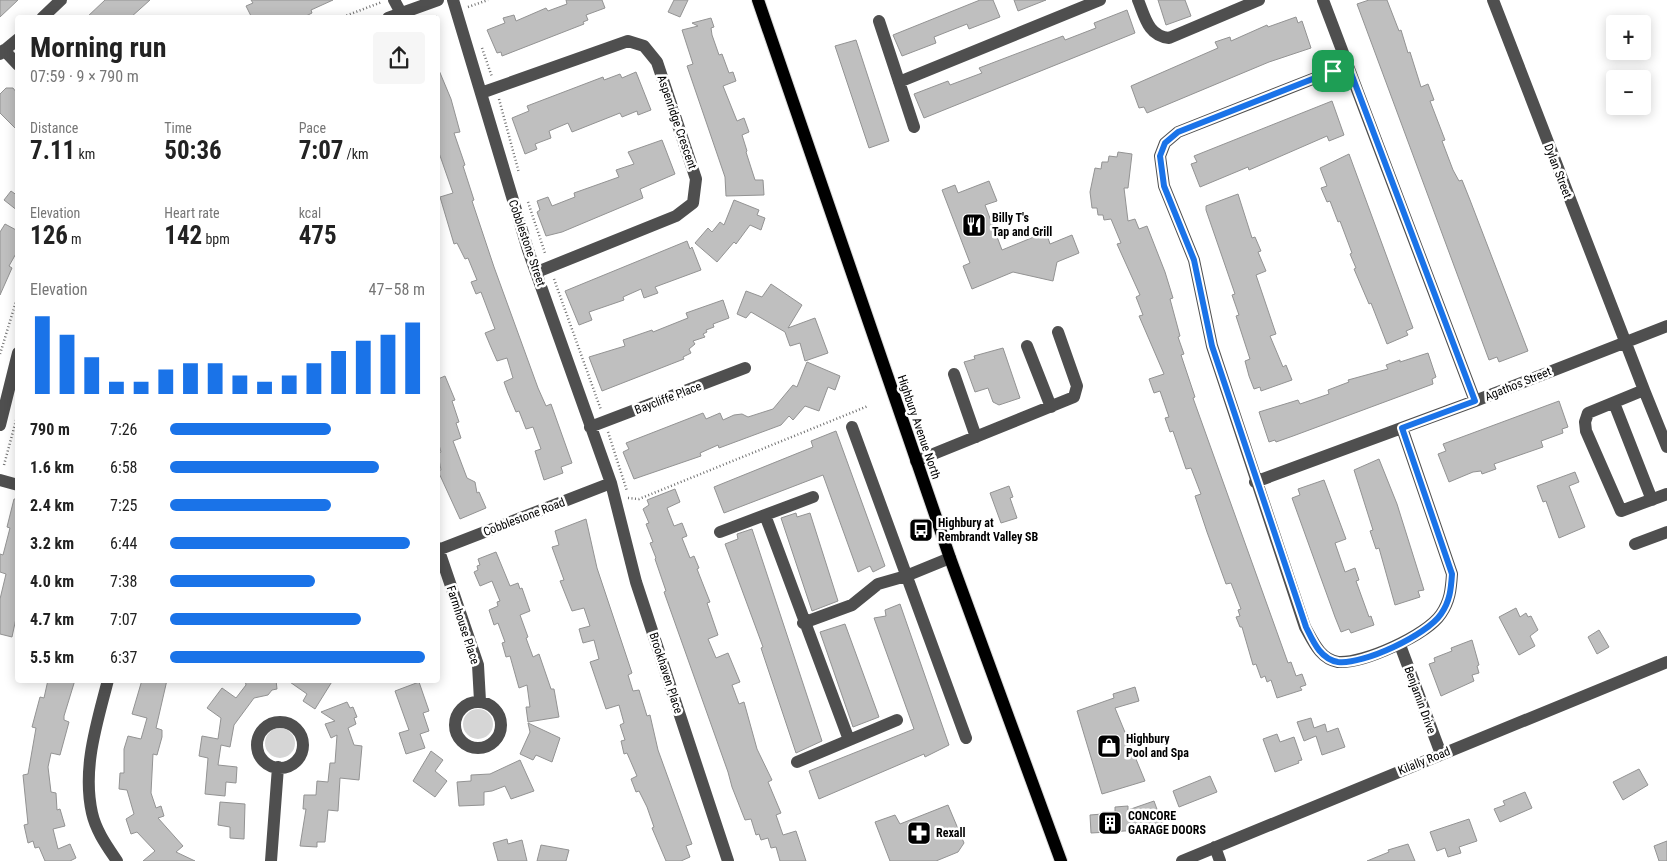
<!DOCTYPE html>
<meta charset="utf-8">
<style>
body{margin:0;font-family:"Roboto Condensed",sans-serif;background:#f6f6f6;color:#222;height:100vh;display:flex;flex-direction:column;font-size:19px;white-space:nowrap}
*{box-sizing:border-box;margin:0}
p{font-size:16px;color:#767676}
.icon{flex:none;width:28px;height:28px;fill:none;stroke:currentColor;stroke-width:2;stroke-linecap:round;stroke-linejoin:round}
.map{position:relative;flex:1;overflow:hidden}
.sheet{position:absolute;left:15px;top:15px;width:425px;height:668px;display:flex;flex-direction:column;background:#fff;border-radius:5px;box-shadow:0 2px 12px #0003}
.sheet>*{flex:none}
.fabs{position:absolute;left:1606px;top:15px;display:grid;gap:10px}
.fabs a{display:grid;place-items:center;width:45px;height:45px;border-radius:5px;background:#fff;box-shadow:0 2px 12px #0003;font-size:25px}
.pin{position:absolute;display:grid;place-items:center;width:42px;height:42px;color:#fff;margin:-21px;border-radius:10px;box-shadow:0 2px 8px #0006}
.round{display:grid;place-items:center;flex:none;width:52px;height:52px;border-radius:5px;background:#f6f6f6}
.head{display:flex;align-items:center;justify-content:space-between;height:85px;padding:0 15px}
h1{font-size:28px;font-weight:700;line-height:38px}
.stats{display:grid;grid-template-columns:repeat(3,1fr);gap:8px;height:85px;padding:5px 15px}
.stats div{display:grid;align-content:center}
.stats b{font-size:25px;font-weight:700}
.stats small{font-size:14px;font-weight:400}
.stats p{font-size:14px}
.chart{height:140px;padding:10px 15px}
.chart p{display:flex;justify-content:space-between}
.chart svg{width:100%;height:90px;margin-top:5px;stroke:#1a73e8;stroke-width:6}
ul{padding:0 15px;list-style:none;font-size:16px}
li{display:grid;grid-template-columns:80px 60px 1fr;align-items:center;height:38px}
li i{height:12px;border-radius:6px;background:#1a73e8}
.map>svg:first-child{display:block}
</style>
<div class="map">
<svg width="1667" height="861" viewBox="0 0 1667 861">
<rect width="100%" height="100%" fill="#fff"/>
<path fill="#d6d6d6" d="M463 724a15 15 0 1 1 30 0a15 15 0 1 1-30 0Z
M265 743a15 15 0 1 1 30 0a15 15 0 1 1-30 0Z"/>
<path fill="#bfbfbf" stroke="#939393" d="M0 0H18L0 17Z
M105 0H150L130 18H86Z
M251 0H333L311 10 312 13 302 18H252L246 6 253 3Z
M566 0H602L605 8 586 15 588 20 583 22 584 24 502 56 501 52 497 53 487 30 505 23 503 18 514 15 516 21 546 8 548 11 567 4Z
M674 0H688L680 17 668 12Z
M980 0H993L1000 17 969 29 967 24 934 37 936 43 902 56 893 35Z
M1014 0H1046L1018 11Z
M1158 0H1185L1191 16 1166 25Z
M1369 0H1387L1399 31 1401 30 1408 53 1410 52 1421 87 1428 84 1434 100 1430 101 1445 140 1442 141 1453 170 1459 181 1462 180 1470 200 1528 351 1499 362 1497 357 1489 360 1357 4Z
M1127 10 1135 33 924 118 914 94 948 81 950 85 982 73 979 68 1063 36 1065 40 1096 28 1094 23Z
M1296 17 1298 23 1302 21 1311 48 1269 62 1147 113 1144 107 1139 108 1131 86 1218 48 1215 42 1230 37 1231 41 1267 25 1268 27Z
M711 18 714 27 711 28 712 35 719 55 722 54 729 73 733 72 736 81 723 86 737 121 744 118 749 132 742 135 747 151 746 152 755 180H763L764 195 726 196 725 177 687 66 693 64 682 30 698 26 692 23Z
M856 40 889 141 869 148 835 46Z
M438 68 451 99 460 132 454 133 465 165 463 166 474 200 472 201 494 267 538 388 546 406 551 404 572 463 561 467 563 473 544 480 535 451 541 449 533 427 526 429 519 411 516 412 508 393 504 382 513 378 507 358 497 361 490 345 485 333 495 329 481 292 476 294 471 282 477 280 468 258 465 259 457 243 454 244 440 197 453 193 438 150Z
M636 72 651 110 638 115 637 111 622 117 620 113 572 132 568 123 549 131 551 138 535 144 537 149 525 154 512 118 529 111 527 106 603 77 604 80 620 74 622 78Z
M6 88H13L17 93 18 131 0 113V94Z
M1332 101 1344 135 1329 141 1327 136 1249 170 1248 167 1200 187 1191 164 1197 162 1194 156Z
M662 140 675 174 640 189 643 198 562 232 546 236 537 212 540 210 537 201 548 197 552 206 575 197 574 193 619 177 616 170 634 164 628 152Z
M1118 152 1132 154 1128 188H1124L1128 221 1135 219 1139 229 1147 226 1165 272 1173 298 1170 299 1180 336 1178 337 1184 354 1181 355 1195 397 1193 398 1288 663 1291 662 1296 676 1302 674 1306 685 1300 687 1302 690 1277 698 1271 680 1267 682 1265 676 1261 678 1256 664 1253 665 1242 627H1240L1236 617 1240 616 1238 610 1241 609 1231 583 1226 584 1207 532 1195 496 1201 494 1191 468 1186 469 1173 431 1170 432 1165 418 1169 417 1160 391 1154 393 1149 379 1164 374 1139 316 1143 315 1136 297 1140 295 1117 244 1121 243 1111 219 1104 220 1103 215H1098L1097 208H1092L1090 192 1095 168 1101 169 1102 162H1108L1109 156 1117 157Z
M1349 154 1413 328 1406 331 1408 335 1387 344 1371 303 1369 304 1354 269 1356 268 1350 254 1352 253 1340 221 1338 222 1330 201 1327 202 1321 188 1327 186 1320 168Z
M989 181 997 201 985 205 1002 250 1046 232 1050 244 1072 235 1079 253 1057 262 1053 281 1013 272 972 289 963 266 970 263 942 190 955 185 958 193Z
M11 191 18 196V211L4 200Z
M1238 194 1252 238 1255 237 1261 251 1258 252 1266 271 1256 275 1276 334 1270 336 1283 367 1286 365 1292 380 1261 391 1260 387 1254 389 1249 376 1245 361 1250 359 1236 316 1239 315 1232 295 1235 294 1206 210V206Z
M734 200 759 210 757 215 765 218 761 230 750 225 736 244 734 242 717 262 695 243 708 228 712 232 720 222 724 225Z
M5 224 18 231V250L9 266 12 268 0 295V232Z
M687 241 690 249 692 247 701 270 655 287 658 293 644 298 641 289 623 297 624 300 589 312 592 320 579 325 565 291Z
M771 284 802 305 788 328 815 318 828 353 805 361 800 343 790 346 785 332 751 312 746 318 737 314 746 291 762 297Z
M723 300 729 318 713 324 714 327 706 330 707 332 703 334 705 337 693 341 695 344 689 349 691 353 683 357 684 359 602 391 589 357 625 346 623 340 652 330 653 332 688 318 686 313Z
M1003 348 1020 398 999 405 993 402 988 388 975 392 964 362 975 359 974 356Z
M1428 353 1436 377 1432 379 1433 384 1293 436 1276 442 1275 440 1269 442 1259 412 1298 400 1300 404 1329 394 1328 390 1349 382 1348 380 1388 369 1386 365 1400 360V362Z
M807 362 840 376 835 390 828 387 819 411 805 406 793 420 789 416 781 425 719 448 718 445 700 453 701 456 634 479 623 452 629 449 626 443 703 413 706 419 720 413 723 420 734 415 742 414 748 417 773 409 793 385 797 387Z
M445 376 455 400 452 401 459 422 456 423 461 438 453 441 467 478 475 482 477 493 479 492 486 508 460 519 438 471 441 470 438 454 441 452 438 441V379Z
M1559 401 1568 427 1562 429 1563 433 1541 441 1543 447 1494 464 1496 469 1482 474 1481 471 1473 472 1449 482 1438 454 1446 451 1443 444Z
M836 431 885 566 873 572 870 566 858 572 823 475 724 513 714 487 813 447 811 441Z
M1379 459 1397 504 1424 590 1418 591 1420 597 1395 605 1379 548 1376 549 1370 531 1373 530 1354 470Z
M1575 472 1579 482 1569 486 1585 527 1559 538 1546 501 1543 502 1537 486Z
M1324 480 1346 539 1335 543 1345 572 1355 568 1359 580 1356 581 1369 617 1371 616 1374 625 1351 633 1349 629 1341 632 1335 617 1292 498 1300 495 1298 489Z
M1009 486 1013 497 1010 498 1017 518 1001 523 990 493Z
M675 489 680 502 667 508 674 526 682 523 687 536 682 538 690 558 694 556 699 568 697 569 710 602 707 603 718 635 708 639 716 658 728 653 740 682 732 685 739 704 744 702 757 749 772 780 768 782 781 813 776 815 783 835 796 831 806 861H780L776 847 771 848 768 838 761 840 759 834 756 835 751 819 745 820 732 787 728 772 664 592 666 591 655 559 656 558 650 543 653 542 646 524 649 523 643 509 649 505 647 500Z
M14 499H18V609L12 637 0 634V599L6 574 0 572V554L3 555 10 528 7 527Z
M796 513 797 517 810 513 838 601 812 611 781 518Z
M586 519 597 568 632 673 628 675 633 691 639 690 647 716 650 715 658 750 692 844 686 846 690 857 681 861H666L652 828 654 827 647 807 639 791 636 792 631 779 637 776 627 753 624 754 621 741 625 740 620 725 624 723 619 705 606 709 590 662 599 659 594 640 583 643 579 629 590 626 584 608 572 611 560 581 564 580 552 547 559 545 555 531Z
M752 529 822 741 796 753 761 648 763 647 725 544 738 539 737 534Z
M496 552 510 586 518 583 520 589 522 588 530 611 520 615 528 637 526 638 533 657 539 654 551 689H554L559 717 528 722 526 707H530L527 685 519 688 510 656 506 657 502 643 505 642 498 623 494 625 489 610 498 606 497 602 500 601 492 581 480 586 474 572 478 570 477 566 480 565 478 559Z
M900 604 949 745 925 757 924 754 819 799 809 771 914 729 874 618 886 616 885 610Z
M1516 608 1520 617 1526 613 1528 617 1531 616 1538 630 1530 636 1535 646 1519 655 1499 617Z
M845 624 879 717 853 727 820 632Z
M1599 630 1609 647 1597 654 1588 637Z
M1472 640 1479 665 1477 666 1479 673 1472 675 1474 681 1441 696 1429 664 1435 662 1434 658 1452 651 1451 648Z
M48 680H75L64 716V720L69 722 60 755 51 753 48 767 51 792 56 793 57 810 60 809 65 826 53 829 58 849 70 844 76 858 70 861H45L39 847 35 848 33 841 28 843 24 825 28 824 23 775 28 774 36 728 32 727 40 697 44 698Z
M142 680H167L156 728 162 730V737L157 755 153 754 151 793 156 808 161 806 164 816 158 818 183 846 176 852 195 861H143L155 851 137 832 131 834 126 819 134 814 127 790 119 789 120 773H124V749L128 736 141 739 147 718 132 714Z
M245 680H276L277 689 272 690 268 695 254 698 234 725 230 747 221 745 218 765 237 767 236 783 226 782 225 796 205 794 208 758 199 756 202 736 218 739 221 718 207 708 222 688 236 698 246 685Z
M287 680H333L315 709 303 701 307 694Z
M419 682 429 711 423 713 429 731 420 734 425 748 406 754 399 733 409 730 395 691Z
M1135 687 1139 701 1115 708 1145 781 1102 794 1077 711 1114 698 1113 694Z
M347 702 350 708 353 707 357 717 354 718 356 724 348 728 354 745 362 746 359 780 340 778 338 811 328 810 325 842H317V847L300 846 306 809H303L304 795H316L317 781 328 782 330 763H335L337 735 331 738 325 724 335 721 321 712Z
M1311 718 1314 728 1325 724 1327 732 1338 728 1345 747 1322 755 1316 736 1304 741 1297 722Z
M528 723 560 738 552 762 536 755 533 760 520 754 530 732Z
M1277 734 1280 742 1294 737 1302 760 1298 761 1299 763 1275 772 1263 739Z
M431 751 443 760 435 771 447 781 435 797 413 781Z
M520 760 534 791 511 799 505 786 492 791 484 792V805L459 806 457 782 471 781V775L490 774Z
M1639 769 1648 785 1623 800 1613 782Z
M1210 776 1217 792 1179 807 1173 791Z
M1525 792 1532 808 1500 822 1494 809 1505 805 1503 801Z
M1154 801 1162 823 1141 830 1091 833 1090 815 1115 813V807L1128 806V810Z
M220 802 245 804 244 839 230 838V827L218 825Z
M948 805 964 843 958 852 936 861H890L875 822 895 815 900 824Z
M1469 819 1477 841 1459 847 1461 853 1448 857 1445 848 1437 851 1430 832Z
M507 839 508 844 522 840 527 861H498L493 843Z
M1667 841V861H1659L1654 846Z
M1408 844 1415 861H1367L1389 852 1388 850Z
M541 845 569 850 566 861H537Z"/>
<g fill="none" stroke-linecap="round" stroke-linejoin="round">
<g stroke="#dbdbdb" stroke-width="14">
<path id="major" d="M758 0 950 558 1061 861"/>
</g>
<path stroke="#717171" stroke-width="2.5" stroke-dasharray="1 2.5" stroke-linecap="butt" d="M468 7 488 0
M340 18 382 2
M433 18 438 16
M482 48 492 77
M499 99 519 173
M528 202 545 253
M554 279 601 410
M0 354 18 295
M608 432 627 491
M4 465 18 413
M628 498 639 499 868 406"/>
<path stroke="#4f4f4f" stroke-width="12" d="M394 0 401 13
M453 0 528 250 611 483 636 582 728 861
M1138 0C1145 17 1148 36 1169 38L1259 0
M1323 0 1475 401
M1493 0 1644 390
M42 18 61 0
M388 18 438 0
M879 21 914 127
M4 50 18 65
M0 54 18 39
M1348 65 1178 132 1165 143 1160 156 1164 186 1194 260 1212 346 1305 627C1313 641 1320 659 1338 662 1363 664 1427 635 1441 614 1450 601 1451 589 1452 574L1402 428
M899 82 1100 0
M481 93 628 41 644 46 657 62 696 179 693 203 676 216 537 272
M1027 346 1051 407
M954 374 976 437
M1614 403 1652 500
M0 425 18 353
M590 427 745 368
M852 427 966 738
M1667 447 1644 390 1588 413 1585 422 1586 431 1621 511 1667 494
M916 461 1074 397 1077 386 1058 332
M0 480 18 485
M1255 482 1475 401 1667 326
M765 515 849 740
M720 532 813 497
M1635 544 1667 532
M438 548 478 665 480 701
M438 550 611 483
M803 623 852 605 878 584 906 576 950 558
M1400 645 1441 754
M108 680C97 723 82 768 92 813 96 831 107 846 117 861
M455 725a23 23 0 1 1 46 0a23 23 0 1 1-46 0Z
M257 745a23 23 0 1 1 46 0a23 23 0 1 1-46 0Z
M797 762 897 720
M1215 847 1220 861
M271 861 278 767
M1182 861 1667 662"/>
<use href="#major" stroke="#000" stroke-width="12"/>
</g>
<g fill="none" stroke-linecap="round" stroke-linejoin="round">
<g stroke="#fff" stroke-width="10">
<path id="route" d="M1348 65 1475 401 1402 428 1452 574C1451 589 1450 601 1441 614 1427 635 1363 665 1338 662 1320 659 1313 641 1306 627L1212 346 1194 260 1164 186 1160 156 1165 143 1178 132Z"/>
</g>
<use href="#route" stroke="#1a73e8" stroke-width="6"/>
</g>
<defs>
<g id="restaurant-square" transform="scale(1.25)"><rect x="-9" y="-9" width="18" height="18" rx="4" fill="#000" stroke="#fff"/><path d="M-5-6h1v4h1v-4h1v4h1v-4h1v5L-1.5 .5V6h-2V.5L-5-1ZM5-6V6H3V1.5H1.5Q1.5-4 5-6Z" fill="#fff"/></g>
<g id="bus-square" transform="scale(1.25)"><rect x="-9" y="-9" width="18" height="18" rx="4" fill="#000" stroke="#fff"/><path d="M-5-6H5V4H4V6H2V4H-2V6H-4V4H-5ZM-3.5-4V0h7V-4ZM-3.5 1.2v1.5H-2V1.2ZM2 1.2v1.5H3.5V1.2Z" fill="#fff"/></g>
<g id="shop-square" transform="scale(1.25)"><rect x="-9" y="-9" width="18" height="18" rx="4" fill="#000" stroke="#fff"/><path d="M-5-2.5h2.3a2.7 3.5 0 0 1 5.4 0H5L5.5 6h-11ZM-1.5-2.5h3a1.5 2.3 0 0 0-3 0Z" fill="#fff"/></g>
<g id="building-square" transform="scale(1.25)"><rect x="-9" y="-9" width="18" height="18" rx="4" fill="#000" stroke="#fff"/><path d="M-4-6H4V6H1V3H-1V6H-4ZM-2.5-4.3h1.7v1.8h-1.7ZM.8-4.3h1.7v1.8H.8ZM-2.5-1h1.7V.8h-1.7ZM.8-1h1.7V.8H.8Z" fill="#fff"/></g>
<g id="pharmacy-square" transform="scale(1.25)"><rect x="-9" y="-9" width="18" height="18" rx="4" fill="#000" stroke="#fff"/><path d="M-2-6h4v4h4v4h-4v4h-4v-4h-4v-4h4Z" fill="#fff"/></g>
</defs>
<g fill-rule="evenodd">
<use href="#restaurant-square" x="974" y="225"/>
<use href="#bus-square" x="921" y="530"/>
<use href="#shop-square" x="1109" y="746"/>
<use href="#building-square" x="1110" y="823"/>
<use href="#pharmacy-square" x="919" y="833"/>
</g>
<g text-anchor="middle" stroke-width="5" stroke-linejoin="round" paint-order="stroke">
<g font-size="12" fill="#000" stroke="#fff">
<text transform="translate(677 122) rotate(71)" y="4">Aspenridge Crescent</text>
<text transform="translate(1558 171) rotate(69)" y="4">Dylan Street</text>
<text transform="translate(527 243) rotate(71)" y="4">Cobblestone Street</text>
<text transform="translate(1518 384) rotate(-22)" y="4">Agathos Street</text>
<text transform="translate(668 398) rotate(-21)" y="4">Baycliffe Place</text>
<text transform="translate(919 427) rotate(71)" y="4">Highbury Avenue North</text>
<text transform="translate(524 517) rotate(-21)" y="4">Cobblestone Road</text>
<text transform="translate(463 625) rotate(72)" y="4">Farmhouse Place</text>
<text transform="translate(666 673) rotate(72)" y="4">Brookhaven Place</text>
<text transform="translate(1420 700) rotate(70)" y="4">Benjamin Drive</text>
<text transform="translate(1424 761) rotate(-22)" y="4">Kilally Road</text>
</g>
<g font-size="12" font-weight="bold" fill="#000" stroke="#fff" text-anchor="start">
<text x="992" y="222">Billy T's<tspan x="992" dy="14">Tap and Grill</tspan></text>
<text x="938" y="527">Highbury at<tspan x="938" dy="14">Rembrandt Valley SB</tspan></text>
<text x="1126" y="743">Highbury<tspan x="1126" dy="14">Pool and Spa</tspan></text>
<text x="1128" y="820">CONCORE<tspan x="1128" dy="14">GARAGE DOORS</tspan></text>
<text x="936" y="837">Rexall</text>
</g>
</g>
</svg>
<div class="fabs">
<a>+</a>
<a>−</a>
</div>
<div class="pin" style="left:1333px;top:71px;background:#1e9e55"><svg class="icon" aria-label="arrive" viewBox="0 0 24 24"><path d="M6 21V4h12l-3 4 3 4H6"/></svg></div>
<section class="sheet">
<div class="head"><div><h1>Morning run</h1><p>07:59 · 9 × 790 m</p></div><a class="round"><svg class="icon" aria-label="share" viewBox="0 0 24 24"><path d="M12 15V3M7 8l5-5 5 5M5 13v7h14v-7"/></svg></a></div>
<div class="stats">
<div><p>Distance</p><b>7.11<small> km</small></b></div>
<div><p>Time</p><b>50:36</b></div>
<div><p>Pace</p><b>7:07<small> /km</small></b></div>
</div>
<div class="stats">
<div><p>Elevation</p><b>126<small> m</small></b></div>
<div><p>Heart rate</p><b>142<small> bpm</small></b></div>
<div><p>kcal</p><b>475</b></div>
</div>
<div class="chart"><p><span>Elevation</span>47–58 m</p>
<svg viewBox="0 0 160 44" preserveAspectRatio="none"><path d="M5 44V6M15 44V15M25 44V26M35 44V38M45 44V38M55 44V32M65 44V29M75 44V29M85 44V35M95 44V38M105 44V35M115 44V29M125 44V23M135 44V18M145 44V15M155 44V9"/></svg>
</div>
<ul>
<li><b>790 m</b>7:26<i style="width:63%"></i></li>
<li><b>1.6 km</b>6:58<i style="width:82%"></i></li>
<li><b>2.4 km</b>7:25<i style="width:63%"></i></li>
<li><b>3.2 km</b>6:44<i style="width:94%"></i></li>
<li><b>4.0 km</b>7:38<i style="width:57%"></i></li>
<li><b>4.7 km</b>7:07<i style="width:75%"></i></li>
<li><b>5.5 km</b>6:37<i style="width:100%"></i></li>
</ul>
</section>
</div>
